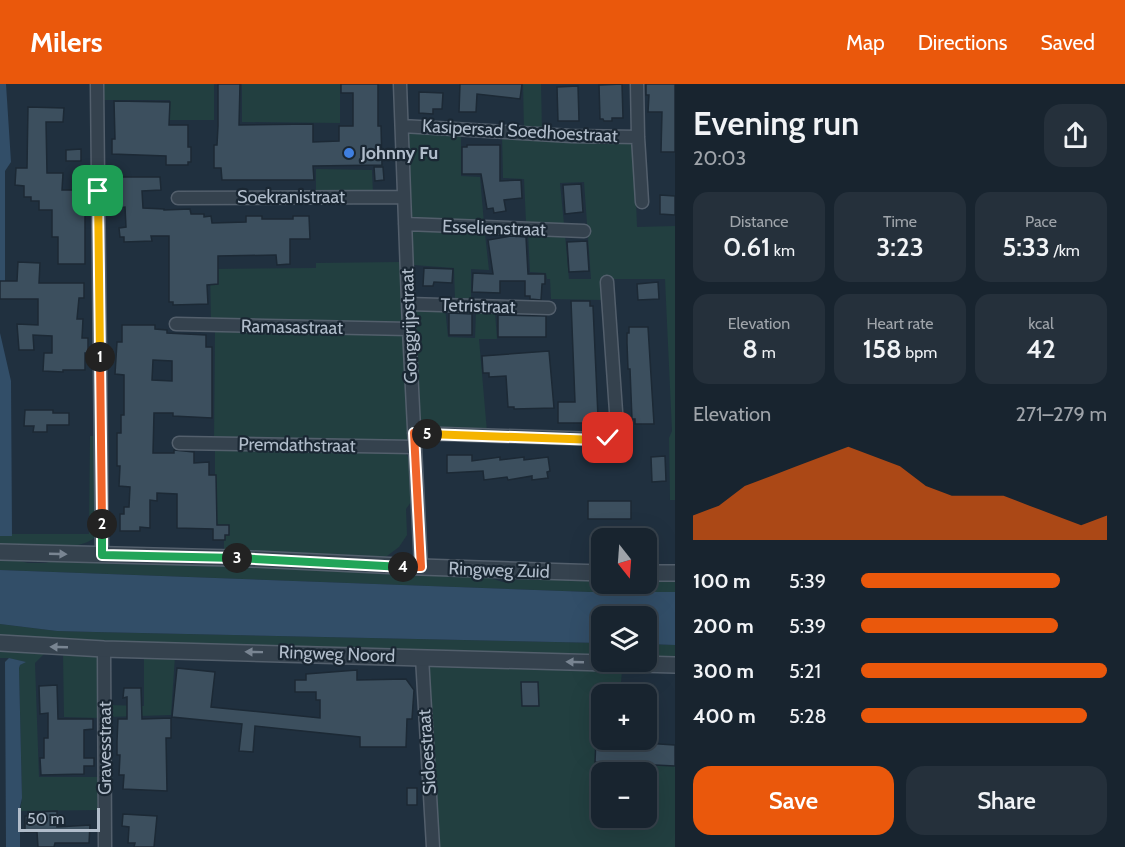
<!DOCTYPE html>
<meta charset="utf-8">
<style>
body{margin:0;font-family:Cabin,sans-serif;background:#25303b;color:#f1f3f6;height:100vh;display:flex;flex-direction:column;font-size:22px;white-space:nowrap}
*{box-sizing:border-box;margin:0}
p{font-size:20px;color:#9fa4aa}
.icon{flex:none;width:33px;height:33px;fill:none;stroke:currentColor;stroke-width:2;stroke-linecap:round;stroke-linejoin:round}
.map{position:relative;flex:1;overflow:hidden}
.details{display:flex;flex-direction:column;background:#18242f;width:450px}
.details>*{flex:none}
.needle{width:39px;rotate:163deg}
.tools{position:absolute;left:591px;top:444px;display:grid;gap:12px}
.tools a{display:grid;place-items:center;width:66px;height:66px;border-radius:12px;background:#18242f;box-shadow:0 6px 24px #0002,0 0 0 2px #36414b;font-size:30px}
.scale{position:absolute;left:18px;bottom:15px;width:82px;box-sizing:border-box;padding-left:6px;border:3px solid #b0bcca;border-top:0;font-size:16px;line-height:21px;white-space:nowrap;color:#b0bcca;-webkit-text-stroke:4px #1a2733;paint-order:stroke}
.pin{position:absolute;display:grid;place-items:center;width:51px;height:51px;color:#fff;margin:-26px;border-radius:12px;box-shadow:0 3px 9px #0006}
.km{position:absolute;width:30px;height:30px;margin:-15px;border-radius:50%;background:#222;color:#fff;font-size:16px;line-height:30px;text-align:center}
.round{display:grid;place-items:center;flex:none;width:63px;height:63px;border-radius:18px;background:#25303b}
.overview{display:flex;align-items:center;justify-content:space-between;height:102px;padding:0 18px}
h1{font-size:33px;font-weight:600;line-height:45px}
.stats{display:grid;grid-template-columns:repeat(3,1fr);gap:9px;height:102px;padding:6px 18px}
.stats div{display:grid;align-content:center;border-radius:15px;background:#25303b;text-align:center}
.stats b{font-size:26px;font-weight:600}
.stats small{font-size:16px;font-weight:400}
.stats p{font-size:16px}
.chart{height:168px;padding:12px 18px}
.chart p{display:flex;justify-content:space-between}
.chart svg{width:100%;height:108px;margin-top:6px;fill:#ea580c;opacity:.7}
.button{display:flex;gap:12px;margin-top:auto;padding:12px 18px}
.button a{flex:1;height:69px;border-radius:18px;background:#ea580c;color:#fff;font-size:24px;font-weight:600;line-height:69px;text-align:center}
.button a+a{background:#25303b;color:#f1f3f6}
ul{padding:0 18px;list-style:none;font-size:20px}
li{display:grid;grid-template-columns:96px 72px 1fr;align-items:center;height:45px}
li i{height:15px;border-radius:8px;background:#ea580c}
header{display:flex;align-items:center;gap:36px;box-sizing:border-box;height:84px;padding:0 30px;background:#ea580c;color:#fff}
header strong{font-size:28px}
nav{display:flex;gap:33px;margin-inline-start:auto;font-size:21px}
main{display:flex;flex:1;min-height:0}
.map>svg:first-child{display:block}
</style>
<header>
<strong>Milers</strong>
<nav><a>Map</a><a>Directions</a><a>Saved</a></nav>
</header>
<main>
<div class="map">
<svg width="675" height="763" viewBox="0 0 675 763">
<rect width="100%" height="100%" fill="#20303f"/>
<path fill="#223f40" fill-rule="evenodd" d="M102 0H214V36H170V16H102Z
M242 0H340V39L242 38Z
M523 0H541L542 47H524Z
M408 48 461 50V92L480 93 484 139 412 135Z
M502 52 631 58 634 63 637 143 675 142V416H670L669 354 672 347 665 195H602L603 216 551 215 550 195H547L546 189 530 188 528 150 565 151 569 195H591L584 98 560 99 564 140 526 138 524 95 503 94Z
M316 85 372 86 373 109H316Z
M412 145 482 147 485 150 489 186 471 185V217H455L454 184 413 181Z
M400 178 402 236 400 240 211 238 210 185 316 184V179Z
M445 223 448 253 475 254 476 227 495 228 497 255H479L487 348 422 344 420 340 414 231 418 224Z
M215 245 402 250 404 255 408 358H214Z
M90 352H96L97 451C83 470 22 462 0 462V452H12V450H89Z
M215 364 401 367 406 370 410 377 411 418 406 425 407 451 399 463 387 472 375 475 224 469V441H215Z
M0 472 28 479H46L53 476 483 492 503 498 522 495H601L602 500H646L647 496 675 495V508H590L0 486Z
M0 540 57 547 95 548 601 559 602 574 0 553Z
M646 560 675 561V576H647Z
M0 564 45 569 35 579 39 693H101L102 726 20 727 22 714 19 584 20 581 25 578 9 574H0Z
M63 570H94L98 574 100 634 64 633Z
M144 572H175L171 631 108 633V621L144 622Z
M434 580 622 586 620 610H602V656H617L616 680 675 682V763H438L429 584ZM602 688H646V734H602Z"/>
<path fill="#324e68" d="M0 0H6L11 78 5 87V197L0 201Z
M0 238V249L11 297 12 452H0Z
M0 486 590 508H675V561L647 560 646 532H602L601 559 95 548 57 547 0 540Z
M9 574 26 578 20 581 19 584 22 714 20 723V763H6L5 578Z"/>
<path fill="#3c4f5e" stroke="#1c2935" stroke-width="1.5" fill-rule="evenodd" d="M218 0H240L239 41 313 40V58L339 57V42H353V9H341V0H378V42H381L382 81 313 82 314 96H222L221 84H214V61H217L218 42Z
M460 0H522L520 15 477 10 476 28H459Z
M622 0 623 34H612V37H604L603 35H600L599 1Z
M646 0H675V68H661L662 28H648L649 11H646Z
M578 2 579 37H558L557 3Z
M419 8 443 9 442 25H433V30L419 29Z
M114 17 170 18 169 41H188V63H191V78H188V81H166V72L112 70V55H115Z
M28 23 64 24 63 38H46L47 89H63L62 106H85V180H58V153H52V126H39V117H31V113H24V102L15 101 16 84H27Z
M467 61H500V97L521 96 522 114 504 116 506 127 494 129 493 124 487 125 481 90H462V63H467Z
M81 65V77H66V66Z
M374 83H383L384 96 375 97Z
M112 93H160L161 106 142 107 143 124 164 125V126L190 125 191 130H204V133L211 132 212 139 246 138V132H262V135H293V132H309L310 155H290V180L277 181 276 171 218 172V200L207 201 208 220 173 221V218H169V152H151L152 157 124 158V153H120L119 144 126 143 125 123 118 124V107H112Z
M581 100 583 128 565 130 563 101Z
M660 111 675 112V131L660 130Z
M511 152 526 153 528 190H545V200H542L541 216 530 215V212H525V197H500V209L472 208 473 189 493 190 488 156Z
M587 157 589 187 569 188 567 158Z
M18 178 40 179 39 199H84V214H79L77 235H83L82 254H88V269H85V286H63V288L43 287 44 269H52V252L33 251 34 266H19L17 240 38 241V215H0V197H17Z
M424 184 453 185 452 199 434 198 433 202H423Z
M658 198 659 215 638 216 637 200Z
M571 217H590V222H593L598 333H596V339H558V318H575Z
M449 229 472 230V251H449Z
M498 231 546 232V253H498Z
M122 241H155V245L167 246V249L206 251V263H212V334L173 332V329H154L153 369H174V366L194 368V379L209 378V391H216L217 441H229V451H225V456H213V445L177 444V410L157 409V417L150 416V444L140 443V447H120V430H124V423H129L130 403 119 402 120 382H117V349H121V331H124V291L115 290 117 258H122ZM153 276 172 277V297L152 296Z
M629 243H648L654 340H635V335H632L630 285H628L627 259V249H629Z
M549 267 554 324 514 325V323H508L506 292 489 293V289H483L482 272Z
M25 326H53V329H69V341H47V348H33L34 342H24Z
M447 371H472V377L500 373V376L524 373V376L548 373 550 387 547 388 548 394 532 396V392L508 396 507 393 484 396 483 387 447 389Z
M665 372 666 397 652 398 651 373Z
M588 417H631V435H588Z
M177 584 215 588 211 623 320 634V616H316V608H295V596H306V590L357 586V596L406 595 414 606 412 635H407L406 663H360V653L255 642 253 668 239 667 242 640 172 633Z
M521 598H538L539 622H522Z
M57 601 58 635H93V645L84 646V674H94V682H84V690L41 691 40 674H44V654H48V629L40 630 39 602Z
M124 604H141L142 635 171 634V654H166L167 707 123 705 124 691H119L120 671H117V657L118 635H127V613L123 614Z
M596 656 675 661V682L595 678Z
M407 704H417V721H407Z
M57 727V743L90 741 89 759H55L54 763H38L37 748H25V732H37V728Z
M123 730 157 732 154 763H134L135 759H128L129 743 122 742Z"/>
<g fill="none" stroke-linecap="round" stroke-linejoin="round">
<g stroke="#535f6c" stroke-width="15">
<path id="minor" d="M97 0 102 471
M400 0 409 245 421 483
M637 0 638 53 642 118
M402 42 572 52 638 53
M178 114 404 113
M405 140 584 147
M408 220 549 224
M176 240 409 245
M414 349 597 355 608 354 616 349 617 342 607 198
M179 359 414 363
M104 565 105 763
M422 573 433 763"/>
</g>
<g stroke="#535f6c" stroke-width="18">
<path id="tertiary" d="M0 468 231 474 421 483 602 489
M646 489H675
M0 559 104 565 675 581"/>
</g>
<use href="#minor" stroke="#35424e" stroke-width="12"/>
<use href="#tertiary" stroke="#35424e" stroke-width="15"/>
</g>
<defs><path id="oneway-solid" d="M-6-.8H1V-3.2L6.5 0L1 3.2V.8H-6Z" transform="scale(1.5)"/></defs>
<g fill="#798592">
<use href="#oneway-solid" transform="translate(58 470) rotate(2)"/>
<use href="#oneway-solid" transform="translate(59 563) rotate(-178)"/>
<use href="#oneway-solid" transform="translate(254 568) rotate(-179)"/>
<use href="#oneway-solid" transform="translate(575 578) rotate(-178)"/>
</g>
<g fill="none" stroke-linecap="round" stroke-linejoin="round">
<g stroke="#fff" stroke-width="12">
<path id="split-1" d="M98 107 100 273"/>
</g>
<g stroke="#fff" stroke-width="12">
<path id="split-2" d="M100 273 102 440"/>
</g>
<g stroke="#fff" stroke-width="12">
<path id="split-3" d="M102 440V471L237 474"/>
</g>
<g stroke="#fff" stroke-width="12">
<path id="split-4" d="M237 474 403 483"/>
</g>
<g stroke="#fff" stroke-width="12">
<path id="split-5" d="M403 483H421L414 349 427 350"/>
</g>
<g stroke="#fff" stroke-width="12">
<path id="split-6" d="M427 350 597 356 608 354"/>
</g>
<use href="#split-1" stroke="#f5b400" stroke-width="8"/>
<use href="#split-2" stroke="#f0652b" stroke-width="8"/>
<use href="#split-3" stroke="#22a559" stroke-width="8"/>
<use href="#split-4" stroke="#22a559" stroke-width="8"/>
<use href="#split-5" stroke="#f0652b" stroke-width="8"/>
<use href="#split-6" stroke="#f5b400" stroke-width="8"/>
</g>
<circle fill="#3f7fe0" stroke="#1a2733" stroke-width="2" cx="349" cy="69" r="6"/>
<g text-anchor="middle" stroke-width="4.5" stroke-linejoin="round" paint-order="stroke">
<g font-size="18" fill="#b0bcca" stroke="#1a2733">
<text transform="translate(520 47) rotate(3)" y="6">Kasipersad Soedhoestraat</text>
<text x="291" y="119">Soekranistraat</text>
<text transform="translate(494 144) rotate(2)" y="6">Esselienstraat</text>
<text transform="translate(478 222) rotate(2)" y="6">Tetristraat</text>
<text transform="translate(409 242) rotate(-92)" y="6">Gonggrijpstraat</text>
<text transform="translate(292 243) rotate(1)" y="6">Ramasastraat</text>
<text transform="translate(297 361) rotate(1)" y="6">Premdathstraat</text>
<text transform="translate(499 486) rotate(2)" y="6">Ringweg Zuid</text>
<text transform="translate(337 570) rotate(2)" y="6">Ringweg Noord</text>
<text transform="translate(105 664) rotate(-90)" y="6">Gravesstraat</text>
<text transform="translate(427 668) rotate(-94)" y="6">Sidoestraat</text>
</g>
<g font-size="18" font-weight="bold" fill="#b0bcca" stroke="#1a2733" text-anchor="start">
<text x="361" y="75">Johnny Fu</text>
</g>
</g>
</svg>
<div class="tools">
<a><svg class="needle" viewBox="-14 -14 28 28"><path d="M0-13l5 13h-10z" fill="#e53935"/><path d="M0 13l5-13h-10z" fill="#9fa4aa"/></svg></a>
<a><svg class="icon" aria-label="layers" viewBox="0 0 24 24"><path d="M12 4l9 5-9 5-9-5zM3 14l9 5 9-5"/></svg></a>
<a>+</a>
<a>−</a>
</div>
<div class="scale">50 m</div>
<div class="pin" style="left:98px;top:107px;background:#1e9e55"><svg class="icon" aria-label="arrive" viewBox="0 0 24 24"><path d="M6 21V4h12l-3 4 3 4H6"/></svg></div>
<div class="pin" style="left:608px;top:354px;background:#d93025"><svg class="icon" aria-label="check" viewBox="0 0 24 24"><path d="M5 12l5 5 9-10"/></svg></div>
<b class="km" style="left:100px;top:273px">1</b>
<b class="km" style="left:102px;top:440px">2</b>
<b class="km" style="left:237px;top:474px">3</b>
<b class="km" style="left:403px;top:483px">4</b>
<b class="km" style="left:427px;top:350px">5</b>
</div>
<section class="details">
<div class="overview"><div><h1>Evening run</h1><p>20:03</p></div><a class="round"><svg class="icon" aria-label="share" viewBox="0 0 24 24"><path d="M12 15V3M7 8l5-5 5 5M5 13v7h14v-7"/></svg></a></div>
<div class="stats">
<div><p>Distance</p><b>0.61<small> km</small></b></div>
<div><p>Time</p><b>3:23</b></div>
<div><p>Pace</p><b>5:33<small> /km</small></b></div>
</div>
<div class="stats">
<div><p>Elevation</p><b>8<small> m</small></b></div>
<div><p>Heart rate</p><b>158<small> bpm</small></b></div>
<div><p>kcal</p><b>42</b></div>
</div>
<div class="chart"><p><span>Elevation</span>271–279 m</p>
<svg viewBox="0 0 160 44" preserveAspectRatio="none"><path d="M0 44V34L10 30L20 22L30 18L40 14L50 10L60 6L70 10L80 14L90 22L100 26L110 26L120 26L130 30L140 34L150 38L160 34V44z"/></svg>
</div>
<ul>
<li><b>100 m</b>5:39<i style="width:81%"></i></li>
<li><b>200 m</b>5:39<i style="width:80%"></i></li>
<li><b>300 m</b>5:21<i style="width:100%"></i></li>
<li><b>400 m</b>5:28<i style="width:92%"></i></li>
</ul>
<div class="button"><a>Save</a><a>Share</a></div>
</section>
</main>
